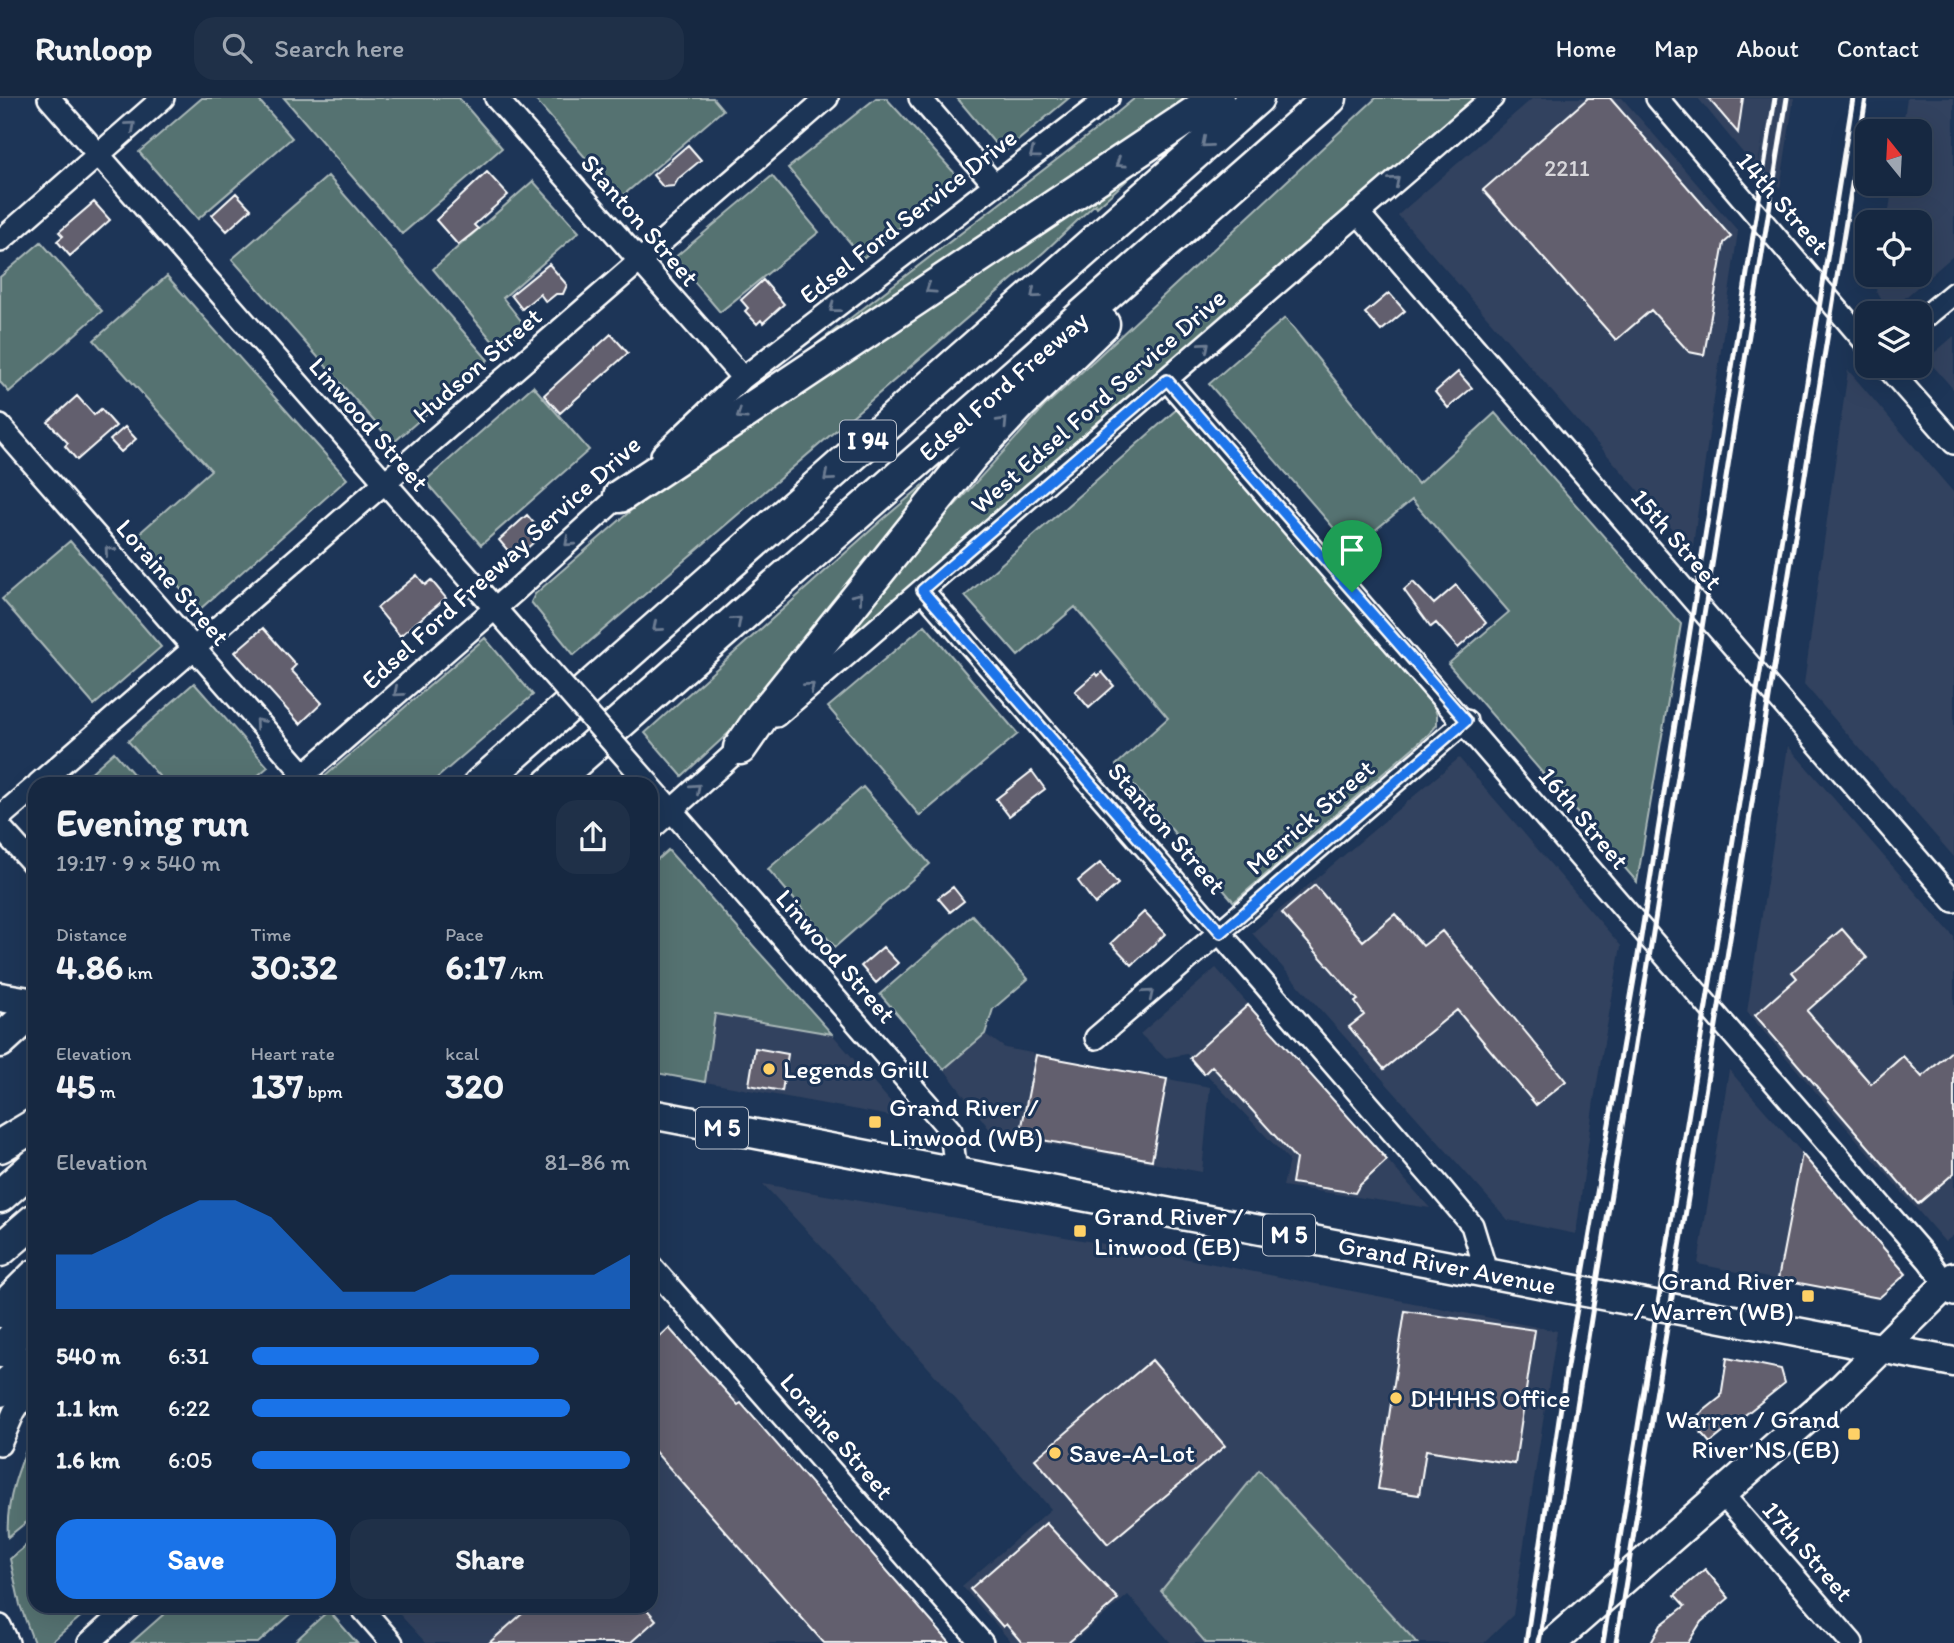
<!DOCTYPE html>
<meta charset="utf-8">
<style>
body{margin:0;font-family:Itim,sans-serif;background:#1f3048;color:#f1f3f6;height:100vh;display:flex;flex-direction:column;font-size:26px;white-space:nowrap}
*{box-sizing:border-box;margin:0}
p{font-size:23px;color:#9ea6b1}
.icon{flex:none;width:38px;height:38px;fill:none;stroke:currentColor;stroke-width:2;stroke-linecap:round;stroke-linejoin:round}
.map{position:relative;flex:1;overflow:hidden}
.sheet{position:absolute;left:28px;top:679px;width:630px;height:836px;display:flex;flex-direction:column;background:#162841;border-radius:21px;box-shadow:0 7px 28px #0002,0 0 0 2px #35445a}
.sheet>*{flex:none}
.needle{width:46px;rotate:342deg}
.controls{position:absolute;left:1855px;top:21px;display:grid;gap:14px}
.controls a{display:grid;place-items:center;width:77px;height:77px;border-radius:14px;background:#162841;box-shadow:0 7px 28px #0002,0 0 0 2px #35445a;font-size:35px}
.pin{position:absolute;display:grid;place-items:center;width:60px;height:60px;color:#fff;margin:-72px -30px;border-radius:50% 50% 50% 0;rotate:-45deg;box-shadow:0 0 7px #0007}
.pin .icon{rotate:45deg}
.round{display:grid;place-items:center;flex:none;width:74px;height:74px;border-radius:21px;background:#1f3048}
.summary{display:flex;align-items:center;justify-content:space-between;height:119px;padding:0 28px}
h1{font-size:38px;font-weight:800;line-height:52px}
.figures{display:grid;grid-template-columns:repeat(3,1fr);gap:10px;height:119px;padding:7px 28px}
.figures div{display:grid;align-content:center}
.figures b{font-size:35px;font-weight:800}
.figures small{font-size:19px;font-weight:400}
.figures p{font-size:19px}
.chart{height:196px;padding:14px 28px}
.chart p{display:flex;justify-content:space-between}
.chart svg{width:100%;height:126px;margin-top:7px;fill:#1a73e8;opacity:.7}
.cta{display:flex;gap:14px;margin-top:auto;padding:14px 28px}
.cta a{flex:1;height:80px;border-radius:21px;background:#1a73e8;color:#fff;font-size:28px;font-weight:800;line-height:80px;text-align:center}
.cta a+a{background:#1f3048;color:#f1f3f6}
ul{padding:0 28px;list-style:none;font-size:23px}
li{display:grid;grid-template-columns:112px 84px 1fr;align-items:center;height:52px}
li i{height:18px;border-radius:9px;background:#1a73e8}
header{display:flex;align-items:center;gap:42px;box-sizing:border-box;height:98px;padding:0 35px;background:#162841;border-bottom:2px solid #35445a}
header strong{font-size:33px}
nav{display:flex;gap:38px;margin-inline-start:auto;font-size:24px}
.search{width:490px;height:63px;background:#1f3048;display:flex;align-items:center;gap:18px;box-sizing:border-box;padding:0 24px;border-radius:21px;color:#9ea6b1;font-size:26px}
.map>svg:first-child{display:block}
</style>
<header>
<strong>Runloop</strong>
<div class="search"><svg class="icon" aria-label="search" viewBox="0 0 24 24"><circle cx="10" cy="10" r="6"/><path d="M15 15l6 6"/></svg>Search here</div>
<nav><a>Home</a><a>Map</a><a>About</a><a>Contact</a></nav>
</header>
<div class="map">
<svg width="1954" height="1545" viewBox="0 0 1954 1545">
<rect width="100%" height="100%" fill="#1d3557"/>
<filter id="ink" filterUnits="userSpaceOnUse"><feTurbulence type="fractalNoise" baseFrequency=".0143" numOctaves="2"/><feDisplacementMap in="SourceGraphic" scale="14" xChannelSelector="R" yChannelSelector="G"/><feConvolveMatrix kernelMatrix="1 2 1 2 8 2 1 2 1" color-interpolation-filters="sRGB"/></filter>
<g filter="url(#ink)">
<path fill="#32425e" d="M1533 0H1622L1738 133 1692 454 1398 117Z
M1698 0H1794L1780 90 1759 65 1766 23 1757 72Z
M1907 0H1954V157L1891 212 1876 194 1879 177H1920V124H1887L1893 86H1920V33H1902Z
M1954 238V292L1927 261Z
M1848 272 1954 395V759L1804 586Z
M1788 648 1954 839V1137L1945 1144 1747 914Z
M1459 660 1621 848 1594 1002 1576 1136 1508 1122 1252 835Z
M1216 870 1430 1110 1283 1088 1289 1062 1187 956 1165 960 1140 936Z
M715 916 832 936 902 1017 901 1020 705 984Z
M985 936 1005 950 1210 989 1202 1074 993 1036 944 971Z
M1729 972 1908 1175 1877 1202 1698 1166Z
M763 1086 1178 1159 1557 1233 1513 1517 1484 1545H1417L1259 1372 1161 1493 1206 1545H1171L1128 1497 1072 1545H1012L962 1488 1051 1411 848 1177Z
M735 1296 951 1545H426L393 1509 651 1508V1368Z"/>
<path fill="#557271" stroke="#aab8b8" stroke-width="2" d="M202 0H257L292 40 198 121 139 54Z
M284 0H459L502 50 402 136Z
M534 0H713L723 12 620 100Z
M876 0H886L959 80 863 160 788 70Z
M957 0H1069L1003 55Z
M1135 0H1197L771 281 1107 23Z
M1376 0H1474L833 557 830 554 910 457 1044 309Z
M1145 66 1097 109 1095 106 1044 154 574 557 531 504 535 496 635 409 689 369Z
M328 78 488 262 393 345 232 161Z
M772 78 819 134 720 214 674 160Z
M533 83 579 134 503 200 526 229 499 251 433 171Z
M41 144 102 213 9 294 0 284V179Z
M167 178 347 381 199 512 135 439 211 372 94 242Z
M1285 220 1418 386 1495 315 1681 526 1637 784 1448 566 1509 514 1412 402 1352 451 1209 286Z
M533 288 589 352 481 447 425 383Z
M1177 311 1433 606 1437 617V627L1429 636 1234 804 1116 667 1168 620 1075 509 1018 558 965 498Z
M980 339 762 604 682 678 645 635 881 423Z
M70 443 161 549 94 607 2 501Z
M925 527 1018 636 920 718 828 609Z
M485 540 533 597 430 686H316Z
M194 585 268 669 248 686H166L128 643Z
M114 654 142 686H78Z
M863 689 930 766 835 849 768 771Z
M668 752 832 936 715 916 705 984 651 974V767Z
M972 817 1028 881 993 911 985 936 944 971 880 896Z
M35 1330V1417L8 1439C5 1401 21 1364 35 1330Z
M1259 1372 1417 1545H1206L1161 1493Z
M35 1440V1508L92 1509 50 1545H34L20 1507 10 1461Z
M173 1508H299V1509L258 1545H131Z
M329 1513 357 1545H293L328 1513Z"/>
<path fill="#625f6e" stroke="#fff" stroke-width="2" d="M1588 0H1610L1731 139 1724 145 1704 257 1689 254 1651 212 1616 242 1483 92Z
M1708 0H1743L1738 35Z
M688 47 701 62 678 81 674 88 663 89 653 77Z
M487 74 508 97 474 127 478 131 458 147 436 122Z
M236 95 251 111 227 133 212 117Z
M94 104 110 122 70 158 57 143 63 138 59 134Z
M549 166 567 187 563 196H556L546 204 540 196 522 211 511 197Z
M763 182 784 206 763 225 761 222 757 226 745 213 748 210 741 202Z
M1389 195 1405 213 1381 233 1365 215Z
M611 236 628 255 560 315 544 297Z
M1458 274 1472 290 1448 310 1435 294Z
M77 298 94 317 101 311 116 328 77 362 65 348 68 345 48 324Z
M125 329 136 341 121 354 110 342Z
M527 417 543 436 515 461 499 442Z
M417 477 425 487 431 482 446 500 400 538 377 510Z
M1413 484 1434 506 1456 487 1486 525 1458 550 1436 525 1431 529 1404 492Z
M263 530 296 567 291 572 322 605 300 626 235 554Z
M1102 574 1114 588 1089 610 1075 593 1096 575 1098 578Z
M1032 673 1045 691 1009 718 996 701Z
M1100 765 1118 786 1095 806 1078 783Z
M1315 787 1363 843 1395 816 1423 848 1442 833 1566 983 1536 1007 1457 912 1384 971 1349 929 1364 917 1355 904 1358 902 1282 815Z
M953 789 964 803 950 814 938 800Z
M1144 814 1165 836 1132 867 1111 845Z
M1842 831 1867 860 1807 913 1871 986 1903 958 1922 979 1954 951V1075L1918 1106 1755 917 1797 880 1792 874Z
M883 849 898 865 876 885 861 868Z
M1248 907 1387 1062 1359 1088 1355 1095 1292 1085 1296 1061 1212 968 1204 976 1190 960Z
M755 950 788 956 782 993 749 987Z
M1036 957 1167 981 1152 1062 1020 1038Z
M1802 1056 1906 1176 1879 1200 1778 1181Z
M1405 1213 1535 1232 1515 1366 1426 1352 1419 1397 1378 1391Z
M669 1230 738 1307 741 1305 950 1545H824L651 1349V1247Z
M1727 1260 1781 1271 1785 1285 1710 1345 1691 1323 1721 1299Z
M1152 1262 1225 1348 1108 1446 1035 1361Z
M1046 1425 1118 1501 1068 1545H1022L1006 1526 1003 1529 970 1491Z
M1705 1471 1729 1500 1701 1524 1688 1545H1651L1661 1527 1685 1508 1675 1497Z
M531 1508H644L656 1522 630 1545H489Z"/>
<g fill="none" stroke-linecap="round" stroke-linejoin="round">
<g stroke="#fff" stroke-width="26">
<path id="minor" d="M49 0 541 563
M496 0 743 280
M920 0 994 86
M1657 0 1867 246
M1358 115 1954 803
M0 143 163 0
M1920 223 1954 195
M1886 268 1954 345
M1167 282 1929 1163 1954 1197
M0 328 304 676
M662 357 743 280 1108 0
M922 492 1436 1084 1472 1127 1487 1176
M776 618 1492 0
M38 686 827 0
M293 686 515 493 629 389
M651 689 951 1033 956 1075
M0 719 35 689
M0 729 35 768
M651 731 749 642
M1096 940 1466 623
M651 1168 982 1545
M0 1346 14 1314 35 1281
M1723 1397 1852 1545
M360 1508 392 1545
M0 1528 8 1545
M89 1545 130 1508"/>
</g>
<g stroke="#fff" stroke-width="33">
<path id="major" d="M0 899 35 905
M651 1016 1954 1264
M1552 1545 1842 1290 1954 1179"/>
</g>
<g stroke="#fff" stroke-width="37">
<path id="highway" d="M620 398 1217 0
M740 650 763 617 972 357 1020 306 1103 226
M480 686 1257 0
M550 686 1330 0
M0 943 35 911
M0 1048 35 1027
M0 1098 35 1067
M0 1152 35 1122
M0 1213 35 1178
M0 1253 35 1218
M0 1292 35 1263"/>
</g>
<use href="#minor" stroke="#1d3557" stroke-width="21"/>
<use href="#major" stroke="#1d3557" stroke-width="28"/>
<use href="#highway" stroke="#1d3557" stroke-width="32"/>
<path stroke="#fff" stroke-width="5" d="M1526 1545 1566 1274 1637 864 1775 0
M1539 1545 1787 0
M1603 1545 1853 0
M1616 1545 1866 0"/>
<g stroke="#fff" stroke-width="26" stroke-linecap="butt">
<path id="minor-bridge" d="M541 563 649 686"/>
</g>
<use href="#minor-bridge" stroke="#1d3557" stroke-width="21"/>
</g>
<defs><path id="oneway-chevron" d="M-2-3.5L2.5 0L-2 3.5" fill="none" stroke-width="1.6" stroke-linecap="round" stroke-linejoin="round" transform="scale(1.75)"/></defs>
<g stroke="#6c7c92">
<use href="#oneway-chevron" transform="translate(131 28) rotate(-41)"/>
<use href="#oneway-chevron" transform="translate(1206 45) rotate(139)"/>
<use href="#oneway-chevron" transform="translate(1034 56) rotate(143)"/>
<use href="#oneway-chevron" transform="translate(1120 65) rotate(146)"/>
<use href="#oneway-chevron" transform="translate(1395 83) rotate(-41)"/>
<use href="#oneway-chevron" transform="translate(930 191) rotate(146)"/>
<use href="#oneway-chevron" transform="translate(1035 196) rotate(139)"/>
<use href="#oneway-chevron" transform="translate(834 210) rotate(142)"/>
<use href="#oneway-chevron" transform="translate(1205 248) rotate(-41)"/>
<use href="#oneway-chevron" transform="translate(741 317) rotate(146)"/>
<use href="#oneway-chevron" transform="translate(1003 324) rotate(-47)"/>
<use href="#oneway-chevron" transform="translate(828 379) rotate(139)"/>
<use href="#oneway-chevron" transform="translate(569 444) rotate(138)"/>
<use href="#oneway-chevron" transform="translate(109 453) rotate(-131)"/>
<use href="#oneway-chevron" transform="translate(858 499) rotate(-51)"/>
<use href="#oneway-chevron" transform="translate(737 523) rotate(-41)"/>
<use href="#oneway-chevron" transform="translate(657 529) rotate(139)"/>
<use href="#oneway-chevron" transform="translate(810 589) rotate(-41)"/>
<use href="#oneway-chevron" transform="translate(398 594) rotate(139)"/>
<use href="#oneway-chevron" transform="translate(259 625) rotate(-131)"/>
<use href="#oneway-chevron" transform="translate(696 690) rotate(-42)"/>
<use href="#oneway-chevron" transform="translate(1149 896) rotate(-40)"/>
</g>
</g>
<g fill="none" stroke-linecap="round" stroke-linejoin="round" filter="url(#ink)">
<g stroke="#fff" stroke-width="14">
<path id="route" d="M1167 282 1466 623 1221 835 922 492Z"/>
</g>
<use href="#route" stroke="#1a73e8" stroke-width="9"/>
</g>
<g fill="#ffd166" stroke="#1d3557" stroke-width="2.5">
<circle cx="769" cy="971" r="7"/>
<rect x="868" y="1017" width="14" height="14" rx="3.5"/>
<rect x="1073" y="1126" width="14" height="14" rx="3.5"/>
<rect x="1801" y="1191" width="14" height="14" rx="3.5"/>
<circle cx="1396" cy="1300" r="7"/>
<rect x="1847" y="1329" width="14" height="14" rx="3.5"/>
<circle cx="1055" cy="1355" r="7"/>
</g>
<g text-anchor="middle" stroke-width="6" stroke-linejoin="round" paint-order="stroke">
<g font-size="23" fill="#d8d7db">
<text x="1567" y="78">2211</text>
</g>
<g fill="#1d3557" stroke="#bbc2cd" stroke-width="2">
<rect x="840" y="322.5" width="56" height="41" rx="5"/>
<rect x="696" y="1009.5" width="52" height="41" rx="5"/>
<rect x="1263" y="1116.5" width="52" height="41" rx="5"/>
</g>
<g font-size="24" font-weight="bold" fill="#fff">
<text x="868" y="351">I 94</text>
<text x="722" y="1038">M 5</text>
<text x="1289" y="1145">M 5</text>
</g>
<g font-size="26" fill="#fff" stroke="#1d3557">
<text transform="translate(1783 105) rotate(49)" y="9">14th Street</text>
<text transform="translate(908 118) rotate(-38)" y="9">Edsel Ford Service Drive</text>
<text transform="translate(640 122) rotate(49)" y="9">Stanton Street</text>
<text transform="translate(477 267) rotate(-41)" y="9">Hudson Street</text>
<text transform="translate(1003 288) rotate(-41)" y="9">Edsel Ford Freeway</text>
<text transform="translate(1098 303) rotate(-41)" y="9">West Edsel Ford Service Drive</text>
<text transform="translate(369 326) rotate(49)" y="9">Linwood Street</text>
<text transform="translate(1677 441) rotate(49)" y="9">15th Street</text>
<text transform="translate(501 464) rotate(-42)" y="9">Edsel Ford Freeway Service Drive</text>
<text transform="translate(173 484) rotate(49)" y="9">Loraine Street</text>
<text transform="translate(1310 719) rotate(-41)" y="9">Merrick Street</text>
<text transform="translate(1584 720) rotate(50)" y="9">16th Street</text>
<text transform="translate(1167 730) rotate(49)" y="9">Stanton Street</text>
<text transform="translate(836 858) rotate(49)" y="9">Linwood Street</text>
<text transform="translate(1447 1167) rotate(11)" y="9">Grand River Avenue</text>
<text transform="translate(837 1338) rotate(49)" y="9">Loraine Street</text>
<text transform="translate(1808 1453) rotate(49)" y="9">17th Street</text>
</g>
<g font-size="26" fill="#fff" stroke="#1d3557" text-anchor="start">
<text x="783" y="980">Legends Grill</text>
<text x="889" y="1018">Grand River /<tspan x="889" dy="30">Linwood (WB)</tspan></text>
<text x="1094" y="1127">Grand River /<tspan x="1094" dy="30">Linwood (EB)</tspan></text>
<text x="1794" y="1192" text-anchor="end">Grand River<tspan x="1794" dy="30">/ Warren (WB)</tspan></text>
<text x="1410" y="1309">DHHHS Office</text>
<text x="1840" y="1330" text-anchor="end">Warren / Grand<tspan x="1840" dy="30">River NS (EB)</tspan></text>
<text x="1069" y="1364">Save-A-Lot</text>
</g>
</g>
</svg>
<div class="controls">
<a><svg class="needle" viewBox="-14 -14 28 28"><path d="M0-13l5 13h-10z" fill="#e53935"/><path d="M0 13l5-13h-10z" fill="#9ea6b1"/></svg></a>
<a><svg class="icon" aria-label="locate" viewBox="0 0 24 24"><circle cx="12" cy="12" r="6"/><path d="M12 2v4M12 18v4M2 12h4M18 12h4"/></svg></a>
<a><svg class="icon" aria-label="layers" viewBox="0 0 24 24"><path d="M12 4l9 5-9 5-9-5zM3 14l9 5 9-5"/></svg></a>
</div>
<div class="pin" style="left:1352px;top:494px;background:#1e9e55"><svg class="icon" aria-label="arrive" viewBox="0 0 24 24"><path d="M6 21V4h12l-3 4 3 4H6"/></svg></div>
<section class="sheet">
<div class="summary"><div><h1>Evening run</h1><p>19:17 · 9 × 540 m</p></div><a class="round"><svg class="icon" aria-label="share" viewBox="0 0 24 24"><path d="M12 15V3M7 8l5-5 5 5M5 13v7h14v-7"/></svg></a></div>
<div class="figures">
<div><p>Distance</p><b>4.86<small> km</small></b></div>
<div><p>Time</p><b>30:32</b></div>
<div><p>Pace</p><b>6:17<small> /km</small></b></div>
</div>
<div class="figures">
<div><p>Elevation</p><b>45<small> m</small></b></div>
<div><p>Heart rate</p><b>137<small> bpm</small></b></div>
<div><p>kcal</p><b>320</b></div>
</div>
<div class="chart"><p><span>Elevation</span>81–86 m</p>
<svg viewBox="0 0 160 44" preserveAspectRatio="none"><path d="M0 44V25L10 25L20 19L30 12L40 6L50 6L60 12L70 25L80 38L90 38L100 38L110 32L120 32L130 32L140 32L150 32L160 25V44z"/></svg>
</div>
<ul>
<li><b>540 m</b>6:31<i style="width:76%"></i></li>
<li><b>1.1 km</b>6:22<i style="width:84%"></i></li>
<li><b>1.6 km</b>6:05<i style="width:100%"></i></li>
</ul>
<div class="cta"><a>Save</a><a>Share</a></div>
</section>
</div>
